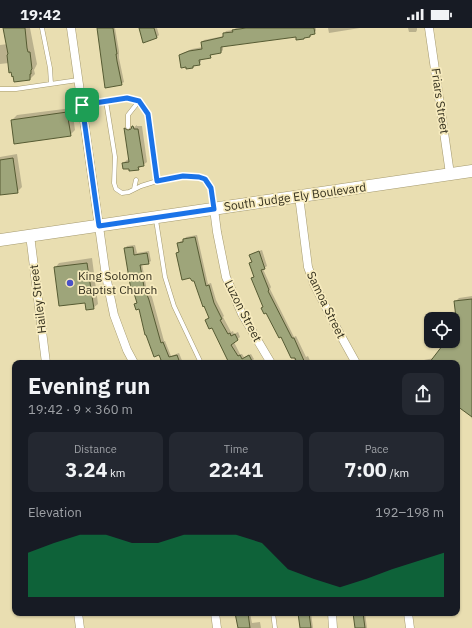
<!DOCTYPE html>
<meta charset="utf-8">
<style>
body{margin:0;font-family:"IBM Plex Sans",sans-serif;background:#242831;color:#f1f3f6;height:100vh;display:flex;flex-direction:column;font-size:15px;white-space:nowrap}
*{box-sizing:border-box;margin:0}
p{font-size:13px;color:#9ea1a6}
.icon{flex:none;width:22px;height:22px;fill:none;stroke:currentColor;stroke-width:2;stroke-linecap:round;stroke-linejoin:round}
.map{position:relative;flex:1;overflow:hidden}
.panel{position:absolute;left:12px;top:332px;width:448px;height:256px;display:flex;flex-direction:column;background:#171b24;border-radius:8px;box-shadow:0 1px 3px #0004}
.panel>*{flex:none}
.tools{position:absolute;left:424px;top:284px;display:grid;gap:8px}
.tools a{display:grid;place-items:center;width:36px;height:36px;border-radius:8px;background:#171b24;box-shadow:0 1px 3px #0004;font-size:20px}
.pin{position:absolute;display:grid;place-items:center;width:34px;height:34px;color:#fff;margin:-17px;border-radius:8px;box-shadow:0 2px 6px #0006}
.round{display:grid;place-items:center;flex:none;width:42px;height:42px;border-radius:8px;background:#242831}
.overview{display:flex;align-items:center;justify-content:space-between;height:68px;padding:0 16px}
h1{font-size:22px;font-weight:700;line-height:30px}
.stats{display:grid;grid-template-columns:repeat(3,1fr);gap:6px;height:68px;padding:4px 16px}
.stats div{display:grid;align-content:center;border-radius:8px;background:#242831;text-align:center}
.stats b{font-size:20px;font-weight:700}
.stats small{font-size:11px;font-weight:400}
.stats p{font-size:11px}
.chart{height:112px;padding:8px 16px}
.chart p{display:flex;justify-content:space-between}
.chart svg{width:100%;height:72px;margin-top:4px;fill:#0b8043;opacity:.7}
.status{display:flex;justify-content:space-between;align-items:center;height:28px;padding:0 20px;background:#171b24;direction:ltr}
.status svg{height:11px;fill:currentColor}
.map>svg:first-child{display:block}
</style>
<div class="status"><b>19:42</b><svg viewBox="0 0 49 12"><path d="M0 12V9h3v3zM5 12V6h3v6zM10 12V3h3v9zM15 12V0h3v12zM26 1h20v11H26zM47 4h2v5h-2z"/></svg></div>
<div class="map">
<svg width="472" height="600" viewBox="0 0 472 600">
<rect width="100%" height="100%" fill="#e9deb1"/>
<path fill="#0003" d="M5 0H30L37 36 34 42 35 46 30 51 9 35 0 36V17L8 16Z
M98 0H115L119 23V30L124 54 121 56Z
M140 0H157L159 7 157 9Z
M236 0H316V3L310 8 296 7 223 18V22L221 24 213 25 210 29 201 30V34L193 39 180 27 183 25 192 21 203 19 202 14 204 12 224 8V6L226 3 233 2Z
M328 0H360L329 5Z
M408 0H417V2L416 4H409Z
M72 80 75 102 70 107 12 92 17 87Z
M128 97 131 99 128 101V104L137 97V98H142L147 134 138 141 123 135 127 132 129 131 125 100Z
M17 126 22 159 17 164 0 166V129Z
M197 207 208 256 211 255 216 272 224 288 223 289 231 304 233 303 234 306 238 304 240 309 234 314 240 326H242L244 329 251 326 254 331 250 335H228H229L213 299 206 292 209 289 194 251 177 225 180 222 178 215 181 213 184 212 186 209Z
M135 217 137 225 149 223 151 233 148 235 142 236 147 263 149 262 152 269 164 313H165L171 328 179 325 183 335H163L140 280 135 276 138 274 125 221 127 218Z
M262 222 267 238 263 241 271 259 270 261 294 309 296 308 306 329 308 328 311 335H296L282 308 264 279 253 250 255 248 251 235 252 233 250 227 253 225Z
M92 230 98 276 93 280 55 240 59 235Z
M472 268V391L471 388 457 377V335H409L434 330 447 313H453V305L458 298 455 274 459 270Z
M236 585H250L252 595 260 594 261 600H239Z
M299 585H311L313 600H301Z
M354 585H365L367 600H356Z"/>
<path fill="#9ea57a" stroke="#565b33" d="M3 0H25L27 20 28 24H30L32 41 31 42V46H30V52L14 54 13 48 12 49 11 44 9 45 7 27 8 26Z
M97 0H113L117 26H116L117 33 122 57 105 60Z
M139 0H154L157 10 143 15Z
M246 0H314L315 6 310 7V9L304 10V11L296 12V9L221 19V25L210 27 211 30 199 32 200 37 193 38V40L186 41V39L181 40 179 27 189 23 202 21 201 14 223 9V5L233 4 232 2Z
M67 84 71 108 14 116 11 92Z
M132 98H133L134 101H138L144 138 138 139 139 142 129 143V141H123L122 135 129 134 124 100 128 102 131 101Z
M13 130 18 165 0 167V132Z
M195 209 206 258 209 257 214 275 222 291 220 292 228 306 230 305 231 308 235 306 238 312 231 317 238 328 240 327 242 331 249 327 253 335H224L228 333 212 300 209 301 205 292 209 290 204 278 203 279 194 253H192L190 250 182 252 176 225 179 224 177 215 183 214V211Z
M133 219 134 227 147 225 149 236 140 237 145 264H146L149 272 161 315 163 314 169 329 177 327 180 335H156L161 332 159 327 154 329 146 307H145L139 281 136 282 134 276 137 275 133 262H131L124 220Z
M259 223 265 241 261 242 269 262 268 263 292 310H294L305 335H297L295 330H291L281 309 279 310 266 285 264 286 261 280 263 279 251 250 254 249 249 235 252 234 249 227Z
M87 235 94 281 86 282 85 275 59 278 54 239Z
M472 271V389L457 378V335H429L446 313H453V304L457 298 454 273Z
M235 585H248L250 600H238Z
M298 585H309L311 600H300Z
M353 585H363L365 600H355Z"/>
<g fill="none" stroke-linecap="round" stroke-linejoin="round">
<g stroke="#a59a6f" stroke-width="5">
<path id="lane" d="M42 0 50 40 51 56
M0 61H16L78 52
M106 73 115 129 114 155 116 161 122 165 129 164 141 158 157 153
M82 77 127 71 139 73 148 86 157 153C173 150 189 146 205 151L211 160 214 180
M128 99V87L139 73
M134 161 136 152
M156 192 165 249 174 278 201 335
M273 585 275 600"/>
</g>
<g stroke="#a59a6f" stroke-width="9">
<path id="street" d="M71 0 106 248 114 287 127 322 134 335
M429 0 450 146
M299 168 308 239 314 256 336 299 356 335
M214 181 217 204 226 249 242 286 271 335
M30 207 46 335
M78 585 80 600
M215 585 217 600
M332 585 333 600
M408 585 410 600"/>
</g>
<g stroke="#a59a6f" stroke-width="13">
<path id="secondary" d="M0 212 472 143"/>
</g>
<use href="#lane" stroke="#fff" stroke-width="4"/>
<use href="#street" stroke="#fff" stroke-width="8"/>
<use href="#secondary" stroke="#fff" stroke-width="12"/>
</g>
<g fill="none" stroke-linecap="round" stroke-linejoin="round">
<g stroke="#fff" stroke-width="8">
<path id="route" d="M127 70 139 73 148 86 157 153 183 148 199 149 205 151 211 160 214 181 99 198 82 77Z"/>
</g>
<use href="#route" stroke="#1a73e8" stroke-width="5"/>
</g>
<circle fill="#4a51c7" stroke="#f7ebbe" stroke-width="1.5" cx="70" cy="255" r="4"/>
<g text-anchor="middle" stroke-width="3.5" stroke-linejoin="round" paint-order="stroke">
<g font-size="12" fill="#34301e" stroke="#f7ebbe">
<text transform="translate(440 73) rotate(82)" y="4">Friars Street</text>
<text transform="translate(295 169) rotate(-8)" y="4">South Judge Ely Boulevard</text>
<text transform="translate(38 271) rotate(-97)" y="4">Hailey Street</text>
<text transform="translate(326 277) rotate(64)" y="4">Samoa Street</text>
<text transform="translate(243 283) rotate(63)" y="4">Luzon Street</text>
</g>
<g font-size="12" fill="#34301e" stroke="#f7ebbe" text-anchor="start">
<text x="78" y="252">King Solomon<tspan x="78" dy="14">Baptist Church</tspan></text>
</g>
</g>
</svg>
<div class="tools">
<a><svg class="icon" aria-label="locate" viewBox="0 0 24 24"><circle cx="12" cy="12" r="6"/><path d="M12 2v4M12 18v4M2 12h4M18 12h4"/></svg></a>
</div>
<div class="pin" style="left:82px;top:77px;background:#1e9e55"><svg class="icon" aria-label="arrive" viewBox="0 0 24 24"><path d="M6 21V4h12l-3 4 3 4H6"/></svg></div>
<section class="panel">
<div class="overview"><div><h1>Evening run</h1><p>19:42 · 9 × 360 m</p></div><a class="round"><svg class="icon" aria-label="share" viewBox="0 0 24 24"><path d="M12 15V3M7 8l5-5 5 5M5 13v7h14v-7"/></svg></a></div>
<div class="stats">
<div><p>Distance</p><b>3.24<small> km</small></b></div>
<div><p>Time</p><b>22:41</b></div>
<div><p>Pace</p><b>7:00<small> /km</small></b></div>
</div>
<div class="chart"><p><span>Elevation</span>192–198 m</p>
<svg viewBox="0 0 160 44" preserveAspectRatio="none"><path d="M0 44V17L10 11L20 6L30 6L40 11L50 11L60 6L70 6L80 6L90 11L100 27L110 33L120 38L130 33L140 27L150 22L160 17V44z"/></svg>
</div>
</section>
</div>
